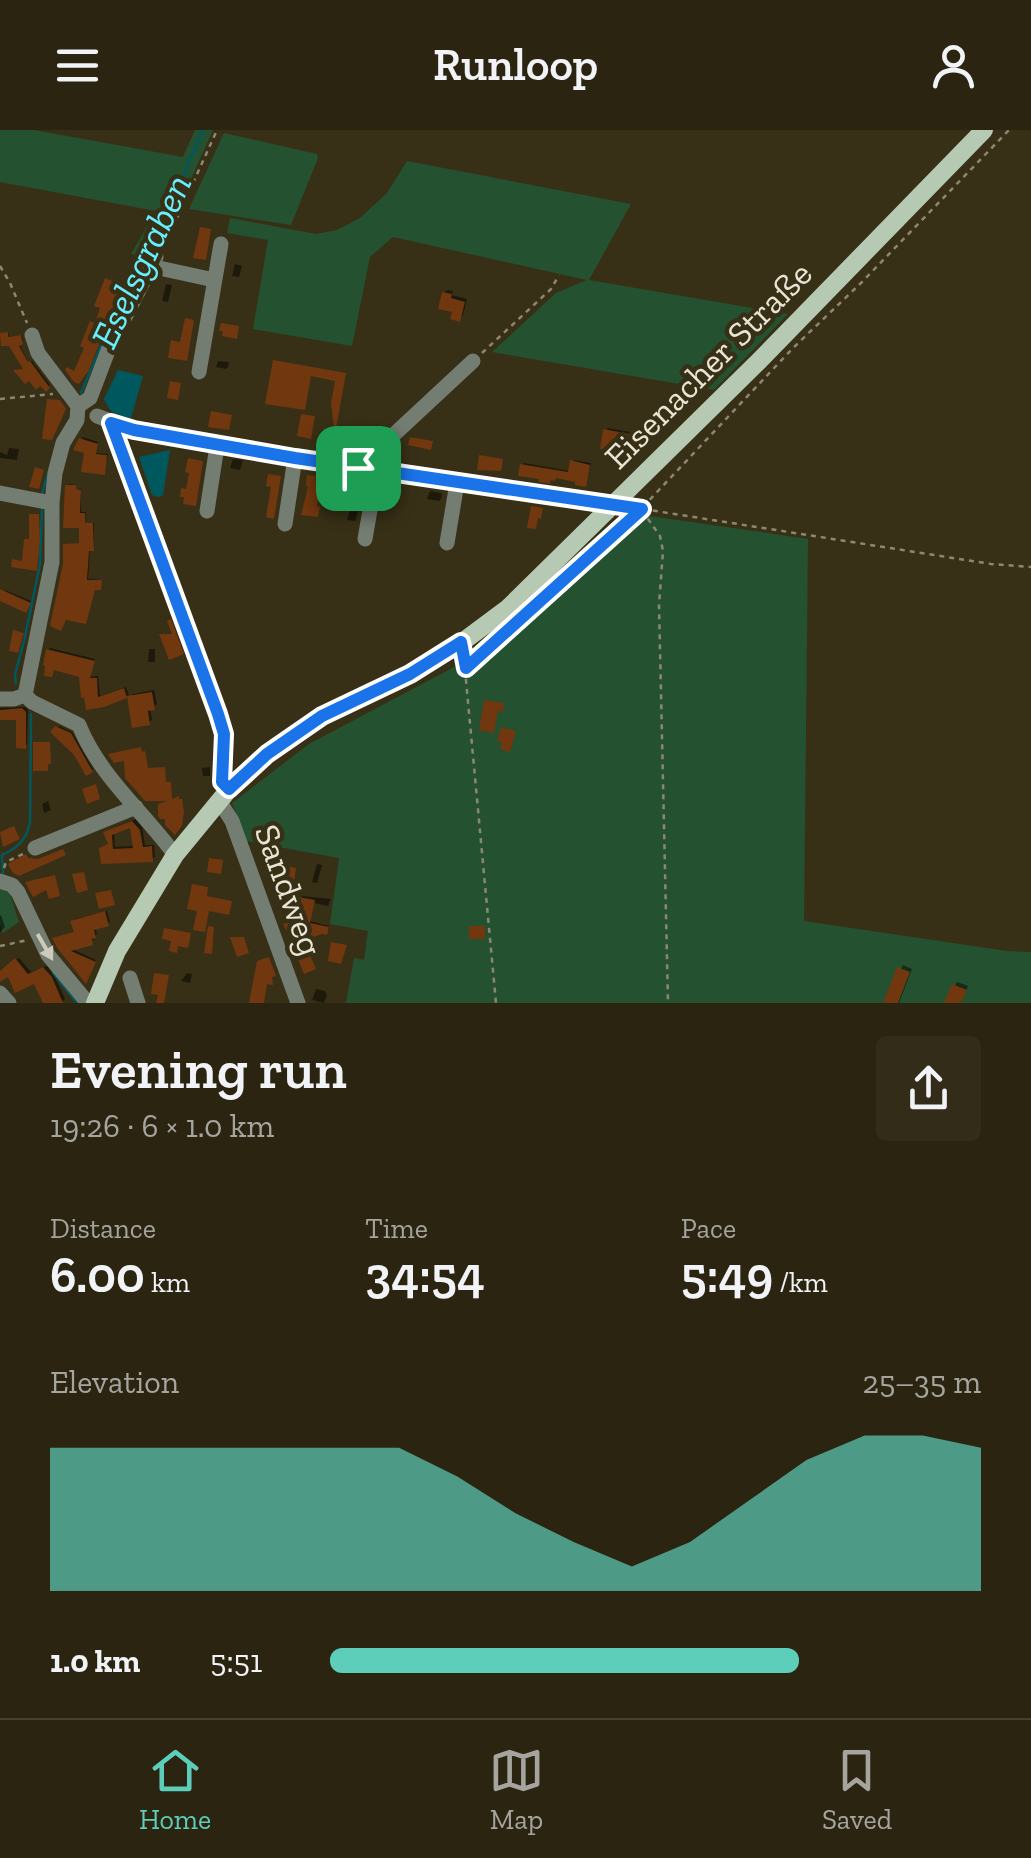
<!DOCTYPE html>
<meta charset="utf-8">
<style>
body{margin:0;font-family:"Zilla Slab",serif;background:#322c19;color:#f1f3f6;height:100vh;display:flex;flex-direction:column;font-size:38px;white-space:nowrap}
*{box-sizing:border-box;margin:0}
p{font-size:32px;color:#a5a49f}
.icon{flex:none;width:55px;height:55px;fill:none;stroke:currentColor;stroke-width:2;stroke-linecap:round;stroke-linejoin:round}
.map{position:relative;height:873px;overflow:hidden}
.details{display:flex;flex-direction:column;background:#2a2410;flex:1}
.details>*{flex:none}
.pin{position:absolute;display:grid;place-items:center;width:85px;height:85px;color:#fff;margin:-42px;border-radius:20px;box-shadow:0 5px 15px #0006}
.round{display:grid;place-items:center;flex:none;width:105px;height:105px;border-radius:10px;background:#322c19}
.overview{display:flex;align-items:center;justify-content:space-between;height:170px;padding:0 50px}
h1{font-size:55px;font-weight:600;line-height:75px}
.figures{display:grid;grid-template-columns:repeat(3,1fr);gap:15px;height:170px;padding:10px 50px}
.figures div{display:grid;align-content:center}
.figures b{font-size:50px;font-weight:600}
.figures small{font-size:28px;font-weight:400}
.figures p{font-size:28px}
.chart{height:280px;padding:20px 50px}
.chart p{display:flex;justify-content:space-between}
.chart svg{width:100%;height:180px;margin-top:10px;fill:#5cceba;opacity:.7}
ul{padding:0 50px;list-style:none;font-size:32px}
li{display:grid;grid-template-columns:160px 120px 1fr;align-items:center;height:75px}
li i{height:25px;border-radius:12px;background:#5cceba}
header{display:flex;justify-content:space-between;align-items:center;height:130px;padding:0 50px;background:#2a2410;font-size:45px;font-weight:600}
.menu{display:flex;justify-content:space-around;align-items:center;height:140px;border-top:2px solid #464130;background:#2a2410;font-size:28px;color:#a5a49f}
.menu a{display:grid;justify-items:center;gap:5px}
.menu .on{color:#5cceba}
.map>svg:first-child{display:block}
</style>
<header><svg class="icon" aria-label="menu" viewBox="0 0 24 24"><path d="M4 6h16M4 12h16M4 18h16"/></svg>Runloop<svg class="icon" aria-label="person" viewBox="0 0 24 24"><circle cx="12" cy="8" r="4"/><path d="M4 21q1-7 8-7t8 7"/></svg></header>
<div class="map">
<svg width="1031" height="873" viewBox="0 0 1031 873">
<rect width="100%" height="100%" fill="#383016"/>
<path fill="#245230" d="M0 0H34L183 27 195 0H213L177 80 151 127 131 124 156 81 0 52Z
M224 3 317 24 318 28 291 95 189 79Z
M407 31 631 74 589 150 788 184 714 260 492 222 556 163 587 150 393 107 370 127 352 216 253 199 268 110 227 103 230 88 316 104 337 100 360 88 387 63Z
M629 383 808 409 804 791 1007 821 1031 822V873H346L354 828 364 830 368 801 330 794 339 728 246 711 232 673 309 614 454 537 484 517 537 472Z
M0 757 8 758 19 792 3 803 0 794Z"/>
<path fill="#00585f" d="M118 240 143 246 131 288C117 285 110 284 104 269Z
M170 320 163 365 158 367 152 365 139 327Z"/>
<path fill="#0007" fill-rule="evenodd" d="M235 134 242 136 239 147 232 146Z
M166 154 172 155 168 172 162 171Z
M448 160 453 161 452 165 467 169 463 185 459 189 444 163Z
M8 202 9 207 22 205 23 210 19 214 29 233 32 231 50 255 46 258 25 239 4 203Z
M218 231 229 232 228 237 226 239 216 237Z
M608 298 641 304 639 315 636 317 624 315 620 326 606 301Z
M83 307 98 312 96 323 108 324 104 342 86 321 81 309Z
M9 318 19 319 17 330 0 328V322L7 325Z
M233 329 243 330 240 340 230 338Z
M574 330 591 333 585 355 578 350 523 335 524 333 570 341Z
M69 354 76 355V359H81V382H86L85 393H94V417L90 419 88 449 102 450 100 458 95 457 66 435V415L81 413V396L68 356Z
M430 361 442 363 441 369 439 371 427 369Z
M351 377 359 379 355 391 347 390Z
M5 460 31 471 28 478 4 461Z
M50 518 95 529 90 547 98 546 100 566 126 557 129 565 103 575 82 545 48 520Z
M149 519H155V532H148Z
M154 560 157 574 150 578 152 590 149 592 130 567 133 564Z
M25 577 28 579 27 614 25 616 18 588H0V578Z
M59 596 72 602 93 639 87 643 76 624 53 602Z
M210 637V646H203L202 638Z
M48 671 51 680 44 683 42 674Z
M136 689 142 697 145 715H154L155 727 152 729 102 718 110 713 109 700ZM132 695 136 716 115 717 114 702Z
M317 734 322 735 317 753 312 752Z
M302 766 331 769 328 776 314 773 310 791 329 796 328 801 296 790Z
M107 781 110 792 95 797 97 804 93 807 94 810 70 818 96 830 88 849 60 818 76 802 73 791 75 789Z
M1 785 5 797 0 802V786Z
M19 828 31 842 47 836 56 849 65 869 60 873H45L36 851 9 844 0 849V841Z
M903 835 912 839 899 873H886Z
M187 843 192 844 190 853 181 851Z
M957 852 968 856 961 873H946Z
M316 859 325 861 327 865 324 873 312 870Z"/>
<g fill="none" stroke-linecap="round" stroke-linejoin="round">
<path stroke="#00585f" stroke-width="2.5" d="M81 263 136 132 168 81 203 0
M42 364 48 343
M16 554 15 544 25 507 40 434 42 379
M3 743 2 725C18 718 27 709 30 692L31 584
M53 843 77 873"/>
</g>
<path fill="#71370f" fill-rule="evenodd" d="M200 97 211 99 206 130 193 128Z
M105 148 122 155 89 240 79 254 74 252 65 240 67 237 74 241 84 218 80 216 90 191 95 193 100 178 94 176Z
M442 162 452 164 451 168 465 172 460 192 450 189 452 182 438 179Z
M185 188 194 190 187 231 168 228 171 210 180 212Z
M221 193 239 196 237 209 222 206 223 201H219Z
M8 202V207L21 205 23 214 19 216 28 232 30 231 50 258 46 262 40 256 36 260 29 251 25 254 13 240 23 239 9 216H1L0 203Z
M273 230 346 243 336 298H334L331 273 335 251 311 246 305 280 265 274Z
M170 251 181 253 178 270 167 268Z
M47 269 60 270 66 279 52 310 42 309Z
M211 281 232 285 229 300 208 297Z
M301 284 315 286 311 309 297 306Z
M603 299 640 306 637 320 623 317 621 329 612 327V325L608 324V321L600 319Z
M410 307 433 311 431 320 408 315Z
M79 308 98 314 96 324 107 325 105 345 81 342 84 323 73 320Z
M479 325 503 329 501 341 477 340Z
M188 328 203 331 196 376 183 374 184 367H180L181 358 186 359 189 343 185 342Z
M570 330 590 335 586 357 575 355V352L556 348 555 351 551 350 550 354 539 352V349L518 346 520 334 568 342Z
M35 337 44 340 39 359 29 357Z
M268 344 281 346 274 389 266 387 271 357 266 356Z
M307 345 316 346 315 351 321 352 317 376 320 377 318 387 301 385 308 357 306 356Z
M65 355H76V359L81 360 80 383H85V393H93L94 421H89L87 450H102L101 460H95L86 494 66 490 61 501 50 496 63 434V414L79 413V398H63Z
M531 376 543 378 541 389 538 388 536 399 527 398Z
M29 384H39L40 410 37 441 11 437 12 429 22 431 24 409H29Z
M0 459 31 473 26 483 0 471Z
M171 489 184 524 169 530 159 504H172L167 491Z
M13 500 24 503 18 523 9 521Z
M46 519 95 531 90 548H97L98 567 124 558 127 568 104 577 86 580 84 567 81 568 79 547 54 540 52 547 44 546 45 536 43 535Z
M152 562 155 580 148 581 150 595 132 598 127 566Z
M484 570 504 573 503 582 498 581 494 603 479 600Z
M22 578 26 582V619L16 618V590H0V580Z
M55 596 71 603 93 642 86 646 74 625 50 602Z
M501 597 516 601 510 622 500 619 502 612 497 611Z
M33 612H50L51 634H48V641H33Z
M141 617 142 622 145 621 148 638 165 637 166 652H171L172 669 179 666V669H182L184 682 182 696 175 705 165 695V689H160L158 686V674L167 671H145L125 648 124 631 114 633 108 624Z
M96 654 100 669 87 674 82 659Z
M132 691 140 700 143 717 152 716 153 732 101 734 99 718 108 714 103 702ZM130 698 133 718 113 719 112 705Z
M14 696 20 709 3 717 0 702Z
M63 719 66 725 19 746 13 743 8 734 26 724 28 728 38 729Z
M209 728 223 730 221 744 207 742Z
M281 735 296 738 293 759 276 757Z
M84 742 88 760 77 763 72 744Z
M55 745 60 766 49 769 46 760 33 767 25 752Z
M192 754 208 757 207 766 232 771 229 785 209 781 205 802 193 800 197 781 187 779Z
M111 760 115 775 99 779 95 763Z
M298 767 315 770 310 793 329 797 327 805 322 804 293 814 283 794 293 790Z
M105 781 109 796 94 800 96 808 92 809 93 815 71 821 96 832 86 854 58 819 52 808 74 802 70 791Z
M208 796 214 797 212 824 204 823Z
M469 796H485V809H469Z
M164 798 191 803 188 818 178 816 177 823 169 821 171 811 162 809Z
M230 807H244L249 823 237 827Z
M331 812 347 815 341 834 328 831Z
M310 825 316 839 304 844 298 829Z
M269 827 276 846 272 847 273 855 267 854 264 873H249L257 831Z
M15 828 28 844 43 837 52 847 63 873H43L34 854 15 863 8 847 0 852V841Z
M897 837 910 842 898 873H883Z
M154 843 169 845 164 873H156L158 865 151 864Z
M952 854 967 860 961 873H944Z"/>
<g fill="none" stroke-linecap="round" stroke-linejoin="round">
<path stroke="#8d8772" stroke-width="2.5" stroke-dasharray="5 5" stroke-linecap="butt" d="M162 116 179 84 217 0
M0 136 10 153 27 193
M482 223 551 159 559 145
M0 269 53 264
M633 377 641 379 660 406 663 421 659 475 668 873
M643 379 991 434 1031 437
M464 529 496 873
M466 539 641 379 793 218 861 153 1009 0
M4 738 6 732 25 723
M0 816 28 810"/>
<path stroke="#747d72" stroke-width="15" d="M150 136 214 150
M199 242 221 114
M78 276 90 268 109 218 156 127
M97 286 134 300 217 316 457 353 616 374
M111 293 218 584C221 592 223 600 223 609 223 626 217 646 229 659
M358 338 473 231
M0 363 52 373
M207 381 217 316
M285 394 295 328
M365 409 377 340
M447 413 457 353
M25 565 52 432V373L55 343 63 313 77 290 78 276 38 223 32 205
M25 565 32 572 79 595C100 647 143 681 175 725
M0 569H14L25 565
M216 673 223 677 232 691 298 873
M35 718 136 677
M0 751 12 755 18 762 48 825 88 873
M130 848 138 873
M0 863 9 873"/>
<path stroke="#b6c9b3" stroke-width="18" d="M95 873 117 821 175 725 235 652 267 624 322 586 410 544 461 513 508 478 759 231 984 0"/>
</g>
<defs><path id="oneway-solid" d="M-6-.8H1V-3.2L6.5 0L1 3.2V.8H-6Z" transform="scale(2.5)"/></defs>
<use fill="#cccbbc" href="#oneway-solid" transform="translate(45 817) rotate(60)"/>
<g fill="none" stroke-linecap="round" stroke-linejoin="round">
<g stroke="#fff" stroke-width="20">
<path id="route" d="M111 293 134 300 295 328 642 379 466 538 461 512 410 544 322 586 267 624 229 659 222 652 224 604 218 584Z"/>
</g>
<use href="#route" stroke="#1a73e8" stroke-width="12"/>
</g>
<g text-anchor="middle" stroke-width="9" stroke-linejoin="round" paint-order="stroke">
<g font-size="35" fill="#e9e5d5" stroke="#383016">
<text transform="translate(708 235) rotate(-45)" y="12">Eisenacher Straße</text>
<text transform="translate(289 760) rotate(70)" y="12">Sandweg</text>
</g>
<g font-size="38" font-style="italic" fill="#66f0fd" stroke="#383016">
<text transform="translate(141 131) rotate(-65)" y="13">Eselsgraben</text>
</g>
</g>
</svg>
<div class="pin" style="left:358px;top:338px;background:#1e9e55"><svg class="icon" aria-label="arrive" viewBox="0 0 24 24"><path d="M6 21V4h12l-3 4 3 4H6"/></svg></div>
</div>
<section class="details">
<div class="overview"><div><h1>Evening run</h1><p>19:26 · 6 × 1.0 km</p></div><a class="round"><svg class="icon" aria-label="share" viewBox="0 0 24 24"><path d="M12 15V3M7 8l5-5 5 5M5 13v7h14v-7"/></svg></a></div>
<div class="figures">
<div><p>Distance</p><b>6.00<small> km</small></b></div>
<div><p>Time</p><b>34:54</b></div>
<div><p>Pace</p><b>5:49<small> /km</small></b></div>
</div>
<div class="chart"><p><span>Elevation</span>25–35 m</p>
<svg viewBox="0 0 160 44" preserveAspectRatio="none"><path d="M0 44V9L10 9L20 9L30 9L40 9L50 9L60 9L70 16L80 25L90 32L100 38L110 32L120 22L130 12L140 6L150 6L160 9V44z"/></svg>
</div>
<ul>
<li><b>1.0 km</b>5:51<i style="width:72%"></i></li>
</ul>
</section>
<nav class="menu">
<a class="on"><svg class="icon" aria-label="home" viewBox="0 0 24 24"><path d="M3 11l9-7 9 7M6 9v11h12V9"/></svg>Home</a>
<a><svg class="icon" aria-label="map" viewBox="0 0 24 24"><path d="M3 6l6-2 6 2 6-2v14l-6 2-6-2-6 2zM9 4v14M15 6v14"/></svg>Map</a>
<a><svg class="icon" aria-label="saved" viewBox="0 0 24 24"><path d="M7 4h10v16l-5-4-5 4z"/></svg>Saved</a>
</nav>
